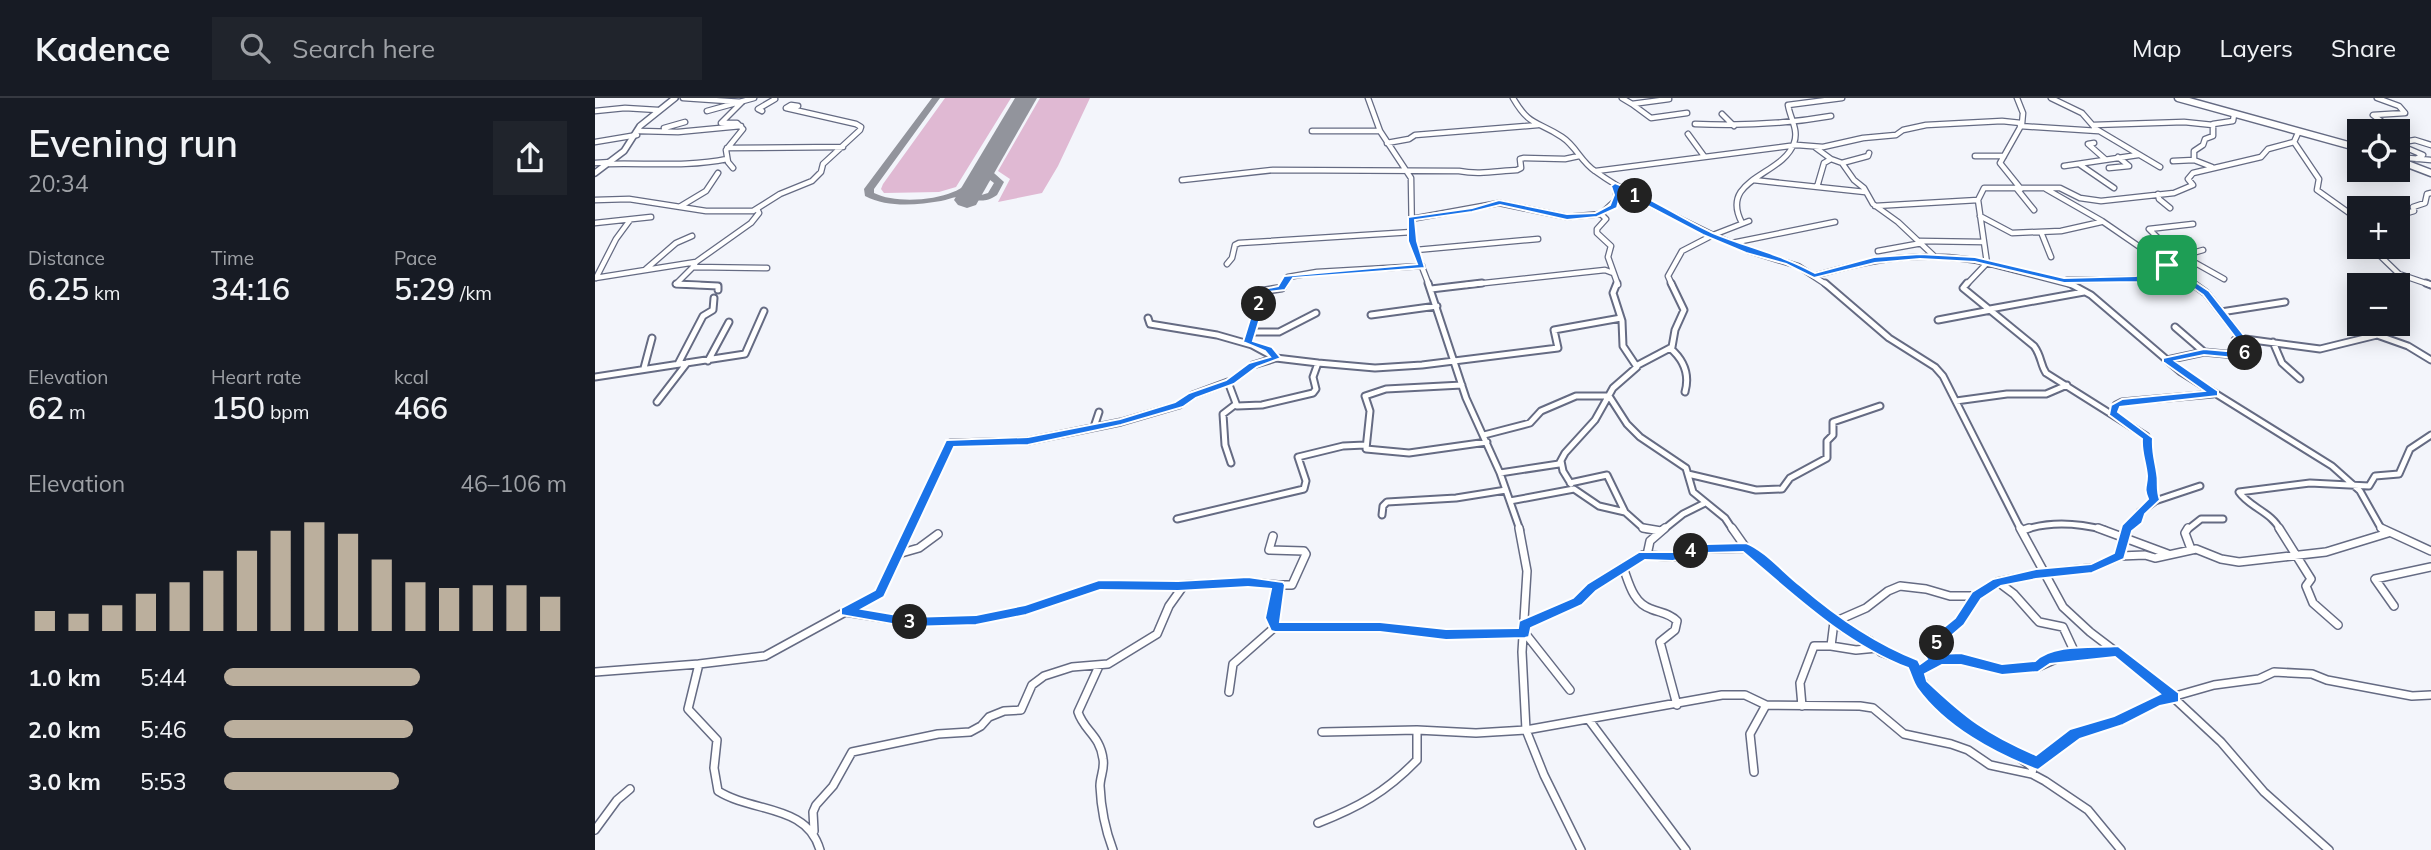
<!DOCTYPE html>
<meta charset="utf-8">
<style>
body{margin:0;font-family:Mulish,sans-serif;background:#20242c;color:#f1f3f6;height:100vh;display:flex;flex-direction:column;font-size:26px;white-space:nowrap}
*{box-sizing:border-box;margin:0}
p{font-size:23px;color:#9ea1a6}
.icon{flex:none;width:38px;height:38px;fill:none;stroke:currentColor;stroke-width:2;stroke-linecap:round;stroke-linejoin:round}
.map{position:relative;flex:1;overflow:hidden}
.details{display:flex;flex-direction:column;background:#171b24;width:595px}
.details>*{flex:none}
.fabs{position:absolute;left:1752px;top:21px;display:grid;gap:14px}
.fabs a{display:grid;place-items:center;width:63px;height:63px;border-radius:0px;background:#171b24;box-shadow:0 4px 18px #0003;font-size:35px}
.pin{position:absolute;display:grid;place-items:center;width:60px;height:60px;color:#fff;margin:-30px;border-radius:14px;box-shadow:0 4px 10px #0006}
.km{position:absolute;width:35px;height:35px;margin:-18px;border-radius:50%;background:#222;color:#fff;font-size:19px;line-height:35px;text-align:center}
.round{display:grid;place-items:center;flex:none;width:74px;height:74px;border-radius:0px;background:#20242c}
.summary{display:flex;align-items:center;justify-content:space-between;height:119px;padding:0 28px}
h1{font-size:38px;font-weight:600;line-height:52px}
.figures{display:grid;grid-template-columns:repeat(3,1fr);gap:10px;height:119px;padding:7px 28px}
.figures div{display:grid;align-content:center}
.figures b{font-size:30px;font-weight:600}
.figures small{font-size:19px;font-weight:400}
.figures p{font-size:19px}
.chart{height:196px;padding:14px 28px}
.chart p{display:flex;justify-content:space-between}
.chart svg{width:100%;height:126px;margin-top:7px;stroke:#bbaf9d;stroke-width:6}
ul{padding:0 28px;list-style:none;font-size:23px}
li{display:grid;grid-template-columns:112px 84px 1fr;align-items:center;height:52px}
li i{height:18px;border-radius:9px;background:#bbaf9d}
header{display:flex;align-items:center;gap:42px;box-sizing:border-box;height:98px;padding:0 35px;background:#171b24;border-bottom:2px solid #363941}
header strong{font-size:33px}
nav{display:flex;gap:38px;margin-inline-start:auto;font-size:24px}
.search{width:490px;height:63px;background:#20242c;display:flex;align-items:center;gap:18px;box-sizing:border-box;padding:0 24px;border-radius:0px;color:#9ea1a6;font-size:26px}
main{display:flex;flex:1;min-height:0}
.map>svg:first-child{display:block}
</style>
<header>
<strong>Kadence</strong>
<div class="search"><svg class="icon" aria-label="search" viewBox="0 0 24 24"><circle cx="10" cy="10" r="6"/><path d="M15 15l6 6"/></svg>Search here</div>
<nav><a>Map</a><a>Layers</a><a>Share</a></nav>
</header>
<main>
<section class="details">
<div class="summary"><div><h1>Evening run</h1><p>20:34</p></div><a class="round"><svg class="icon" aria-label="share" viewBox="0 0 24 24"><path d="M12 15V3M7 8l5-5 5 5M5 13v7h14v-7"/></svg></a></div>
<div class="figures">
<div><p>Distance</p><b>6.25<small> km</small></b></div>
<div><p>Time</p><b>34:16</b></div>
<div><p>Pace</p><b>5:29<small> /km</small></b></div>
</div>
<div class="figures">
<div><p>Elevation</p><b>62<small> m</small></b></div>
<div><p>Heart rate</p><b>150<small> bpm</small></b></div>
<div><p>kcal</p><b>466</b></div>
</div>
<div class="chart"><p><span>Elevation</span>46–106 m</p>
<svg viewBox="0 0 160 44" preserveAspectRatio="none"><path d="M5 44V37M15 44V38M25 44V35M35 44V31M45 44V27M55 44V23M65 44V16M75 44V9M85 44V6M95 44V10M105 44V19M115 44V27M125 44V29M135 44V28M145 44V28M155 44V32"/></svg>
</div>
<ul>
<li><b>1.0 km</b>5:44<i style="width:57%"></i></li>
<li><b>2.0 km</b>5:46<i style="width:55%"></i></li>
<li><b>3.0 km</b>5:53<i style="width:51%"></i></li>
</ul>
</section>
<div class="map">
<svg width="1836" height="752" viewBox="0 0 1836 752">
<rect width="100%" height="100%" fill="#f3f5fb"/>
<path fill="#e0b9d3" d="M350 0H416L361 89 344 94 289 95 286 91 288 86Z
M445 0H495L463 68 447 95 403 104 415 81 403 73Z"/>
<g fill="none" stroke-linecap="round" stroke-linejoin="round">
<path fill="#92949c" fill-rule="evenodd" d="M337 0H345L279 91V95C299 105 337 103 358 94 367 91 374 84 383 80L388 83 375 93 376 96 383 98 393 95 399 85 386 75 385 70 390 67 409 84 402 97C387 107 381 101 367 99 361 98 352 102 346 103 322 107 293 110 270 98L269 91Z"/>
<path fill="#92949c" fill-rule="evenodd" d="M420 0H442L381 107 372 110 363 107 359 102Z"/>
<g stroke="#656b83" stroke-width="7">
<path id="minor-far2" d="M88 0 147 4
M773 0 785 33 816 80 817 143 834 187
M918 0C935 29 941 22 967 39 981 48 986 64 1000 73 1036 99 1078 117 1118 137L1087 153 1073 178 1077 187
M1027 0 1037 6 1074 1
M1422 0 1428 15 1427 26 1405 65 1426 91
M1456 0 1487 15 1501 31 1565 69
M1037 6 1056 20 1092 15
M0 13 30 10 63 12
M112 13 159 0
M167 13 163 11 180 1
M1127 16 1139 28
M1100 26C1146 28 1191 26 1236 18
M1498 27 1589 24 1618 27
M1425 28 1503 33
M69 30 90 24
M44 33 83 34 146 28
M717 33H785
M1775 33 1794 29 1778 17 1810 15 1804 8 1782 0
M1703 35 1699 44 1724 81 1722 92 1764 122
M1093 36 1109 58
M0 44 42 37
M792 45 814 41 820 37 943 27
M1499 45 1493 46 1510 61
M1802 45 1820 42 1836 47
M1802 46 1828 57 1821 61
M132 50 248 49
M1221 50 1236 61
M1274 55 1273 58 1247 65 1259 82 1269 90 1278 106 1303 124 1339 158
M1380 58H1409
M1802 59 1836 62
M1599 62V53L1608 47 1610 41 1618 38V26L1638 23 1639 17
M1578 63 1599 62 1617 69
M0 65 16 64
M14 66C53 65 94 69 132 61
M1484 66 1519 90
M1469 68 1543 57
M138 70 133 64 131 52 148 31 142 25H126L147 4
M1514 70 1534 68 1523 59
M1001 73 1202 47 1228 49 1268 40 1301 37 1308 32 1331 27 1407 23 1426 25
M587 82 678 72 864 73C884 77 902 73 922 72L926 70 925 61 929 60 970 61 984 58
M1158 82 1270 94
M1020 88 1022 101 1006 116 1011 121 1002 131V135L1016 148 1013 159 1023 187
M1222 89 1229 65 1236 61 1247 65
M1422 91 1439 112
M1451 91 1507 123 1600 187
M1563 96 1564 101 1575 110
M0 102 34 101 111 113H158L185 96 217 83 226 74 228 66 265 32 266 29 261 26 191 10 196 7 203 8
M1383 102 1392 165 1477 187
M86 108 111 93 123 75
M1280 108 1383 102 1389 90H1465L1485 100 1506 103 1579 95 1598 87 1593 81 1598 75 1666 59 1673 51 1699 44
M1385 118 1417 135 1466 133 1506 124
M1802 118 1819 113 1818 109 1830 105 1832 96 1836 95
M816 121 904 105 972 119 1006 116
M0 125 56 119
M1147 125C1123 80 1188 78 1199 45 1204 32 1195 20 1193 7L1247 0
M1764 126 1761 129 1764 134
M1446 134 1456 159
M1118 137 1154 153 1203 168 1232 187
M1118 137 1154 123
M1325 143 1389 144
M1137 145 1240 124
M1776 149 1804 176 1836 187
M821 152 943 141
M1283 153 1327 145
M1590 157 1571 148 1554 131 1598 126
M1588 158 1629 181
M101 164 156 125 164 115 162 111
M1566 164 1608 152
M632 166 637 160 640 147 644 145 817 134
M51 171 81 145 97 138
M1219 178C1276 161 1333 151 1392 165L1371 187
M0 180 101 164 98 169
M1 180 21 141 35 122
M1472 182 1543 181 1572 167
M81 186 98 169 172 170
M81 186 105 187
M689 187 693 179 722 174 827 168
M871 187 1010 172 1018 175"/>
</g>
<g stroke="#656b83" stroke-width="9">
<path id="minor-far1" d="M833 185 871 300 905 375 925 432
M1230 185 1294 240 1340 269 1348 278 1426 432
M1372 185 1368 190 1439 248C1447 259 1445 266 1451 275L1551 338 1558 379 1555 390 1560 403
M1474 185 1496 197 1586 274 1737 368 1765 393 1787 432
M1597 185 1611 195 1646 240
M1831 185 1836 187
M81 186 123 188V192
M836 191 887 185
M1395 211 1489 194
M1626 214 1690 204
M776 217 842 208
M553 220 555 226 622 237 657 247 681 260 723 265
M1343 222 1396 212
M1580 229 1609 254
M657 234H684L721 215
M653 244 668 193 687 190 690 185
M1678 244 1687 265 1705 281
M1075 250C1089 262 1095 276 1090 294
M1572 262 1609 254 1651 258 1640 242 1643 240 1725 251 1782 237 1813 248 1836 262
M113 263 134 224
M83 266 108 218 118 212 119 200
M1041 268 1077 249 1080 232 1089 212 1076 185
M49 270 57 240
M0 279 150 256 169 213
M635 284 658 267 681 260
M867 287 791 291 770 298 775 313 771 351 814 355 892 344
M1361 303 1412 296H1451L1472 287
M62 304 92 265
M1518 315 1521 307 1527 304 1618 296
M499 329 504 314
M889 337 935 325 946 313 981 298H1014L1032 326 1045 339 1091 370 1098 394 1130 420 1138 432
M966 363 968 373 976 386
M636 365 630 347 628 316 641 306
M905 375 964 366 970 355 1000 322 1018 290 1042 269 1028 248 1027 223 1018 195 1022 185
M1093 376 1161 392 1187 391 1195 380 1232 360V343L1238 337V324L1285 308
M975 385 1012 377 1030 414
M915 403 979 391 1004 408 1030 414 1048 430 1058 432
M787 417 788 408 792 404 861 400 911 392
M582 421 709 391 711 383 703 359 748 348 770 347
M315 432 355 345 433 343 526 324 584 307 598 297 633 284 642 308 667 307 718 295 721 291 718 279 723 265 780 270 827 267 963 250 959 232 1026 220
M1068 432 1088 416 1110 405
M1429 432C1455 423 1483 425 1510 432
M1532 432 1543 422 1545 414 1560 403 1605 388
M1592 432 1606 421H1628
M1685 432C1678 415 1654 409 1644 394L1715 385 1774 388 1780 378 1804 376 1815 351 1836 337"/>
</g>
<g stroke="#656b83" stroke-width="10">
<path id="minor" d="M924 430 932 473 927 554 931 632 949 677 986 752
M1048 430 1066 433
M1137 430 1151 450 1246 529 1275 543 1286 554 1318 566C1332 596 1357 621 1386 639 1404 650 1422 655 1438 670L1437 676
M1425 430 1468 509 1495 534 1566 588 1626 644 1669 694 1734 752
M1503 430 1573 456
M1593 430 1590 435 1596 451
M1684 430 1716 481 1711 488 1718 505 1743 527
M1786 430 1836 453
M1428 432 1434 430
M678 438 674 452 709 453 711 456 697 487H683L677 521 680 529
M303 456 324 450 343 436
M1052 457 1055 443 1070 430
M1525 458 1550 457 1560 460 1601 451 1626 461 1644 464 1731 454 1793 435
M1028 469C1034 485 1038 505 1056 511 1066 515 1074 515 1082 523L1080 532 1065 544 1082 607
M1403 484 1442 476 1497 470 1525 458 1532 430
M1799 508 1780 481 1836 469
M251 514 314 524 381 522 431 512 504 487H589
M929 527 983 503 996 489 1048 457 1078 459 1111 451 1151 450
M1236 548 1261 552 1282 550
M1339 563C1332 543 1355 535 1366 522 1372 514 1377 505 1382 497
M104 566 170 558 285 495 315 430
M504 568 483 614C489 633 505 637 508 661 510 670 505 679 505 688 506 711 510 731 518 752
M1321 572 1330 570 1339 563 1356 560 1407 572 1443 569 1468 558 1523 554
M0 574 104 566 93 611 122 642 119 670 123 693C158 715 212 706 225 752
M634 594 638 566 680 529H785L851 537 930 535 975 592
M1207 608 1205 585 1219 548H1236L1239 524 1271 510 1293 493 1305 488 1331 491 1355 498H1379L1403 484 1419 496 1444 524 1468 529 1481 557
M994 622 1091 752
M727 634 822 632 881 635 931 632 1127 597H1150L1171 607 1265 608 1278 610 1309 636 1356 646 1373 652 1395 667 1437 676 1450 683 1493 712 1526 752
M1438 670 1451 656 1480 636 1523 623 1563 603 1619 587 1664 581 1679 574 1717 576 1732 582 1817 598 1836 597
M1159 674 1155 636 1171 607
M723 725C764 709 791 694 822 662V632
M0 732 22 702 35 691
M219 733 218 714 221 707 238 688 257 654 343 636 375 634 386 628 394 619 409 613 426 612 437 587 449 578 477 569 513 566 562 536 574 508 589 487 653 484 683 487"/>
</g>
<g stroke="#656b83" stroke-width="8">
<path id="tertiary" d="M0 75 29 53 45 28 80 0"/>
</g>
<g stroke="#656b83" stroke-width="9">
<path id="secondary" d="M1583 0 1764 50
M1802 62 1836 75"/>
</g>
<use href="#minor-far2" stroke="#fff" stroke-width="4.5"/>
<use href="#minor-far1" stroke="#fff" stroke-width="5"/>
<use href="#minor" stroke="#fff" stroke-width="7"/>
<use href="#tertiary" stroke="#fff" stroke-width="5"/>
<use href="#secondary" stroke="#fff" stroke-width="6"/>
</g>
<path fill="#1a73e8" stroke="#fff" stroke-width="2" fill-rule="evenodd" d="M1020 85C1054 98 1085 120 1118 135 1152 149 1188 157 1220 175L1279 159 1325 156 1380 159 1469 180 1541 178 1572 165 1614 193 1651 240 1646 243 1656 258 1651 261 1609 257 1580 263 1623 293V298L1525 309 1523 314 1558 340C1557 353 1560 362 1562 375 1564 385 1561 391 1565 402L1550 416 1547 425 1537 433 1529 461 1497 475 1441 481 1406 488 1386 501 1369 527 1348 545 1345 556 1366 555 1407 566 1440 563C1458 545 1499 550 1523 548L1584 595V604L1565 608 1528 627 1485 641 1443 672C1400 656 1350 629 1322 590 1318 585 1316 576 1313 570 1250 546 1200 498 1148 454L1111 455 1078 463 1050 462 1001 493 987 507 936 530 934 539 930 540 851 542 785 534H680L676 533 670 520 676 491 653 489 583 493 505 492 431 517 381 527 314 529 246 517V510L280 492 351 342 433 339 525 321 580 304 594 295 631 282 654 265 675 259 670 253 648 244 664 192 683 188 689 178 822 166 813 143V119L877 110 904 102 972 116 1000 115 1015 107 1019 97 1016 88ZM1026 94 1108 137 1151 155 1191 166 1219 180 1280 165 1325 161 1380 164 1469 185 1543 184 1571 171 1608 197 1640 239 1636 242 1643 254 1609 251 1568 260V264L1609 293 1527 301 1516 307 1514 317 1547 341C1546 354 1551 365 1552 378 1552 389 1548 389 1553 401L1527 427 1519 455 1496 466 1441 471 1398 481 1377 494 1360 520 1338 538 1330 558 1332 561 1325 566 1323 562C1279 545 1242 519 1206 488 1189 475 1170 452 1151 445L1111 446 1078 454H1044L992 486 978 500 924 523 923 530 851 531 785 524H685L690 487 688 484 653 479 583 483 504 482 430 507 381 517 314 519 267 511 289 499 359 349 433 347 526 327 588 309 601 300 639 286 662 269 686 260 677 249 658 243 673 194 690 192 698 180 830 170 822 143 820 122 877 114 905 107 972 122 1002 119 1022 110ZM1520 559 1565 596 1519 618 1475 631 1441 657C1392 636 1371 620 1332 583L1330 576 1347 567H1366L1407 577 1443 574 1455 566Z"/>
</svg>
<div class="fabs">
<a><svg class="icon" aria-label="locate" viewBox="0 0 24 24"><circle cx="12" cy="12" r="6"/><path d="M12 2v4M12 18v4M2 12h4M18 12h4"/></svg></a>
<a>+</a>
<a>−</a>
</div>
<div class="pin" style="left:1572px;top:167px;background:#1e9e55"><svg class="icon" aria-label="arrive" viewBox="0 0 24 24"><path d="M6 21V4h12l-3 4 3 4H6"/></svg></div>
<b class="km" style="left:1040px;top:98px">1</b>
<b class="km" style="left:664px;top:206px">2</b>
<b class="km" style="left:315px;top:524px">3</b>
<b class="km" style="left:1096px;top:453px">4</b>
<b class="km" style="left:1342px;top:545px">5</b>
<b class="km" style="left:1650px;top:255px">6</b>
</div>
</main>
